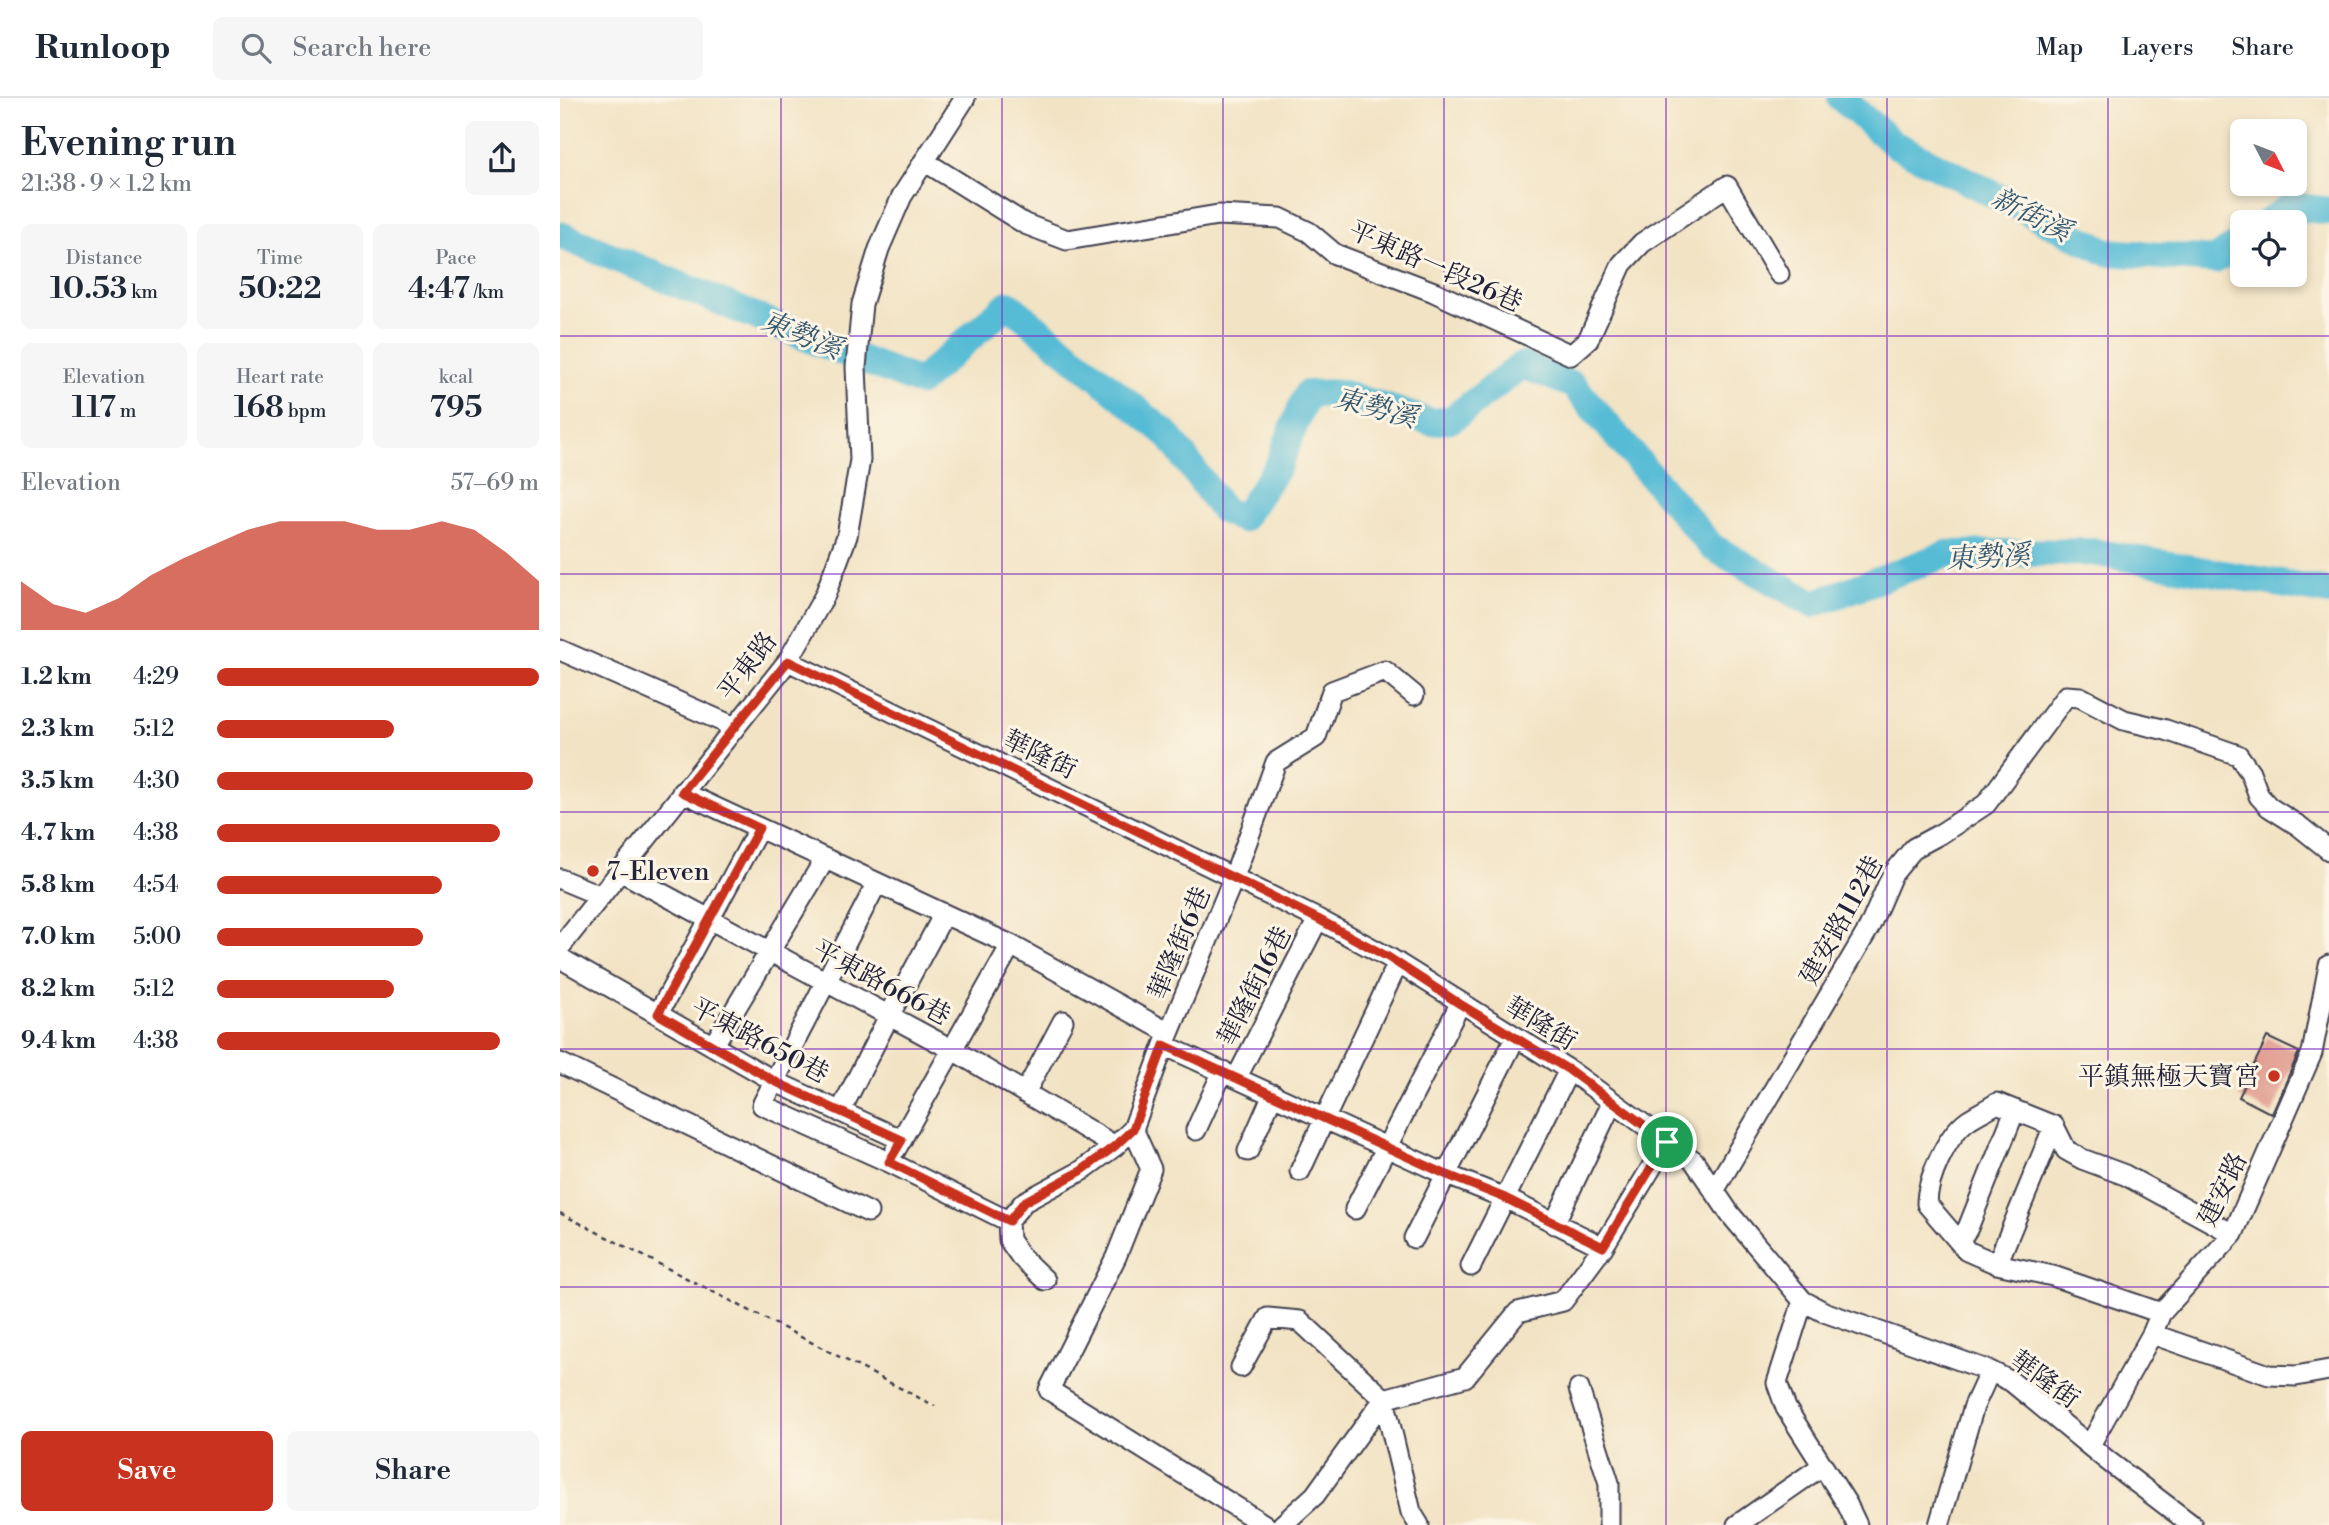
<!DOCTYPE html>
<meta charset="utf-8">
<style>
body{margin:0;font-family:"Libre Bodoni","Noto Serif TC",serif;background:#f6f6f7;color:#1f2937;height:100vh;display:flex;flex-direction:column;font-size:26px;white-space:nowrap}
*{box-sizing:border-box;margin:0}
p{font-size:23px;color:#747a83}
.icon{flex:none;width:38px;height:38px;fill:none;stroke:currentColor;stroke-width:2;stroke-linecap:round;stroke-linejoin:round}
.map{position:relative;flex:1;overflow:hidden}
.side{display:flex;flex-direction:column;background:#fff;width:560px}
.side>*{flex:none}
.needle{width:46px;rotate:132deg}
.tools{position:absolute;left:1670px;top:21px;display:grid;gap:14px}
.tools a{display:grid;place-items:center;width:77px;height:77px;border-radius:10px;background:#fff;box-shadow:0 4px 10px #0003;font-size:35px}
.pin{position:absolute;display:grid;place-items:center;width:60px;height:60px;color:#fff;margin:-30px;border:4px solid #fff;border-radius:50%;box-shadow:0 2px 7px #0007}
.round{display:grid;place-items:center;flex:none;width:74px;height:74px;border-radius:10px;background:#f6f6f7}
.overview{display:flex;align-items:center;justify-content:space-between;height:119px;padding:0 21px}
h1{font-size:38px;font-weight:600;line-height:52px}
.figures{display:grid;grid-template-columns:repeat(3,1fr);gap:10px;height:119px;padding:7px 21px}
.figures div{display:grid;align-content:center;border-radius:10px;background:#f6f6f7;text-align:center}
.figures b{font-size:30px;font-weight:600}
.figures small{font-size:19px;font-weight:400}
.figures p{font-size:19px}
.chart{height:196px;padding:14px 21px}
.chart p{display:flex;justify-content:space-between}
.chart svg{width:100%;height:126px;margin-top:7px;fill:#c8321e;opacity:.7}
.primary-button{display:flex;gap:14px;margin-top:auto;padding:14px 21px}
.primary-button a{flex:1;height:80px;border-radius:10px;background:#c8321e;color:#fff;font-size:28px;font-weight:600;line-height:80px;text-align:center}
.primary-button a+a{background:#f6f6f7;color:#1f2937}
ul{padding:0 21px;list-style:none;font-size:23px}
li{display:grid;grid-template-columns:112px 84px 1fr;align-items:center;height:52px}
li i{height:18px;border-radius:9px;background:#c8321e}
header{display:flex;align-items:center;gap:42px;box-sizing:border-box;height:98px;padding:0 35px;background:#fff;border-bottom:2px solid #e0e1e3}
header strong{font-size:33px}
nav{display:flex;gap:38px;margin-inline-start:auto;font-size:24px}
.search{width:490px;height:63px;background:#f6f6f7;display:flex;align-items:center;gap:18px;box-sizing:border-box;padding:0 24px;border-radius:10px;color:#747a83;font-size:26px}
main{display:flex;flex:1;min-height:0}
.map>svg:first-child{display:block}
</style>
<header>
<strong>Runloop</strong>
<div class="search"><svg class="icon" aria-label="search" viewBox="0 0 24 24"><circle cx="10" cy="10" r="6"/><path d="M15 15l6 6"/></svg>Search here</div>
<nav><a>Map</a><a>Layers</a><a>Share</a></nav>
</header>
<main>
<section class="side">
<div class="overview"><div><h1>Evening run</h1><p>21:38 · 9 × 1.2 km</p></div><a class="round"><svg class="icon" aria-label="share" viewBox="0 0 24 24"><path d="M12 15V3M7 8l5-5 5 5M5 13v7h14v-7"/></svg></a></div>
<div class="figures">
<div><p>Distance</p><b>10.53<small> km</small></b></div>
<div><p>Time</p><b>50:22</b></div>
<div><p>Pace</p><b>4:47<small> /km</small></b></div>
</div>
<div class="figures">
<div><p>Elevation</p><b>117<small> m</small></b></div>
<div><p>Heart rate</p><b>168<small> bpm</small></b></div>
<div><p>kcal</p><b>795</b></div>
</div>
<div class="chart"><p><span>Elevation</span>57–69 m</p>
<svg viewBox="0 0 160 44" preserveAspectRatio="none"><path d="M0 44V27L10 35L20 38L30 33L40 25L50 19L60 14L70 9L80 6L90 6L100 6L110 9L120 9L130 6L140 9L150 17L160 27V44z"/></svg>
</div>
<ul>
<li><b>1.2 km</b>4:29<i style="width:100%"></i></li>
<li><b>2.3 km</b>5:12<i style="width:55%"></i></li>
<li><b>3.5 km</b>4:30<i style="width:98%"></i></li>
<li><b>4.7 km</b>4:38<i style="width:88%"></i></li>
<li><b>5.8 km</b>4:54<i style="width:70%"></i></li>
<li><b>7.0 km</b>5:00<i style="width:64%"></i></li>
<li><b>8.2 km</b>5:12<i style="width:55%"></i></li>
<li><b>9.4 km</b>4:38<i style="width:88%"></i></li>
</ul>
<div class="primary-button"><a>Save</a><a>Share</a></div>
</section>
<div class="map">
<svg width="1769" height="1427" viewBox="0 0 1769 1427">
<rect width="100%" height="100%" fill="#fcf5e5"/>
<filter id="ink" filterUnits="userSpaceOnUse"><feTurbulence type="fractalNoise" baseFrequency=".0143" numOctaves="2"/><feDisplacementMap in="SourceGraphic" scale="14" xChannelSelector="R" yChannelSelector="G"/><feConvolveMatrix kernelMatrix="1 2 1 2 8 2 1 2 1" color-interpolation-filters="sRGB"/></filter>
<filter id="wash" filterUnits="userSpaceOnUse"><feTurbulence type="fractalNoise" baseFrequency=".00686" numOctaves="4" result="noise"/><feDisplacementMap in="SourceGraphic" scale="28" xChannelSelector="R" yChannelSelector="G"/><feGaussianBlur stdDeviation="1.57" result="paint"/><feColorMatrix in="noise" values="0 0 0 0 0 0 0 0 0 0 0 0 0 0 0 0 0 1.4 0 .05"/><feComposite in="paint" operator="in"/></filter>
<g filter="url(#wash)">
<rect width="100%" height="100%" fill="#f2e3c4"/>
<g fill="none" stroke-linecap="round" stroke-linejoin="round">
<path stroke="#57bcd5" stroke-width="28" d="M1281 0 1334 46 1547 154 1655 162 1682 143
M1708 124 1731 108 1769 113
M0 137 267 248 360 284 448 206 608 337 662 411 682 421 718 368 747 296 781 295 871 324 892 321 962 267 1013 287 1152 449 1253 506 1387 456 1533 454 1769 494"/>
</g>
<g id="blocks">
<path fill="#e19e91" d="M1707 939 1739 954 1712 1016 1679 999Z"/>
</g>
</g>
<g filter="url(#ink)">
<use href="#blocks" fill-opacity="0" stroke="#413f50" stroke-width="2"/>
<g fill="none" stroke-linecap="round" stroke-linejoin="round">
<g stroke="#413f50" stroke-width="23">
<path id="minor" d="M364 63 465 126 507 142 658 117 720 120 749 134 775 156 874 194 1011 257 1028 242 1062 166 1082 145 1167 88 1219 176
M0 552 175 629
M228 563 758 821 828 859 1009 972 1134 1063 1170 1116 1243 1203 1264 1214 1430 1273 1452 1284 1548 1363 1632 1427
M122 694 451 847 609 935
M60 773 393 952 555 1048
M0 781 41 798
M317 785 202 1007 329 1064 448 1123
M0 849 228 563 265 497 287 438 300 362 296 269 302 206 319 151 342 98 405 0
M0 860 216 984 342 1042
M98 916 199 730
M604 947 885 1076 945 1100 1043 1149
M153 948 265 761
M0 965 308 1114
M677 979 758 821
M465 995 503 923
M280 1014 329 918 384 816
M573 1031 591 1071 556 1159 489 1292 705 1427
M636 1032 663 973
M336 1051 451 847
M688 1053 713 996
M740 1073 838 865
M1154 1093 1309 830 1332 777 1354 750 1382 735 1426 706 1506 598 1520 599 1564 622 1606 632 1678 657 1690 674 1699 698 1709 709 1739 728 1769 752
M795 1111 900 906
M994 1126 1052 1005
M854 1140 955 940
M1399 1144 1408 1130 1455 1012
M1437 1166 1494 1028
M911 1168 1009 972
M485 1182 461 1159 449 1142 448 1123 464 1104 521 1073 555 1048 573 1031 604 947 674 779 716 664 756 639 772 593 825 573 854 597
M1243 1203 1217 1285 1226 1310 1287 1406 1297 1427
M1601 1215 1493 1178 1437 1166 1407 1153 1367 1106C1367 1081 1387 1037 1408 1022 1417 1016 1428 1011 1437 1005L1494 1028 1506 1052 1522 1061 1565 1077 1673 1136
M1592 1236 1709 1277 1736 1278 1769 1272
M681 1269 708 1220 740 1223 824 1301 851 1414 859 1427
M1019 1291 1049 1385V1427
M1530 1347 1592 1236 1601 1215 1673 1136 1752 955 1769 867
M722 1427 755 1397 824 1301 905 1279 958 1214 1003 1203 1043 1149 1107 1044
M1177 1427 1262 1368
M1379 1427 1414 1308 1430 1273"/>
</g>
<path stroke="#413f50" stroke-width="2.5" stroke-dasharray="5 5" stroke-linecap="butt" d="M0 1115 375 1308"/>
<use href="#minor" stroke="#fff" stroke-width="19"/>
</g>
</g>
<g fill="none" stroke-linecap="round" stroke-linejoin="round" filter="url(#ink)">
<g stroke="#fff" stroke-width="14">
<path id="route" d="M228 563 758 821 828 859 900 906 1009 972 1107 1044 1043 1149 945 1100 885 1076 604 947 573 1031 555 1048 521 1073 464 1104 449 1123 329 1064 342 1042 216 984 98 916 199 730 122 694Z"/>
</g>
<use href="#route" stroke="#c8321e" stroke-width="9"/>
</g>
<path fill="none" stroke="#7b2cbf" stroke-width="2" stroke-opacity="0.55" d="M221 0V1427M442 0V1427M663 0V1427M884 0V1427M1106 0V1427M1327 0V1427M1548 0V1427M0 238H1769M0 476H1769M0 714H1769M0 951H1769M0 1189H1769"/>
<g fill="#c8321e" stroke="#fcf5e5" stroke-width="2.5">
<circle cx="33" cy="773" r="7"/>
<circle cx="1714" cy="978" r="7"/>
</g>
<g text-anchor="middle" stroke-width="6" stroke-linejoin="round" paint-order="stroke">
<g font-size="26" fill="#22223b" stroke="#fcf5e5">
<text transform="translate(876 168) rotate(24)" y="9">平東路一段26巷</text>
<text transform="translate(187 568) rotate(-53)" y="9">平東路</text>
<text transform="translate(480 656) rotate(26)" y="9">華隆街</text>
<text transform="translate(1281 822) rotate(-61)" y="9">建安路112巷</text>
<text transform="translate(619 845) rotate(-67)" y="9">華隆街6巷</text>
<text transform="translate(322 884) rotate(28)" y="9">平東路666巷</text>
<text transform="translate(694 888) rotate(-63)" y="9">華隆街16巷</text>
<text transform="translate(981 925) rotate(31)" y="9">華隆街</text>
<text transform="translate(200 942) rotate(28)" y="9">平東路650巷</text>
<text transform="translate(1662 1091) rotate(-64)" y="9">建安路</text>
<text transform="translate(1485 1281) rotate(36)" y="9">華隆街</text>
</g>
<g font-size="26" fill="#22223b" stroke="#fcf5e5" text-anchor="start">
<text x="47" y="782">7-Eleven</text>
<text x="1700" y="987" text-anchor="end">平鎮無極天寶宮</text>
</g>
<g font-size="28" font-style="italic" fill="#355871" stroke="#fcf5e5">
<text transform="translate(1472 116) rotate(27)" y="10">新街溪</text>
<text transform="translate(242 236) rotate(22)" y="10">東勢溪</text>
<text transform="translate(816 309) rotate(15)" y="10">東勢溪</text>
<text transform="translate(1428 458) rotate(-3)" y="10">東勢溪</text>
</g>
</g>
</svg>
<div class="tools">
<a><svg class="needle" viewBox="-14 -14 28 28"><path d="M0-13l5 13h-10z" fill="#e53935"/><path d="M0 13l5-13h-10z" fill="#747a83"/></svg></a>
<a><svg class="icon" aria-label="locate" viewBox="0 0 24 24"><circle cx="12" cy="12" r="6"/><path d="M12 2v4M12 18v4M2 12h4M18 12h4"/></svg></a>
</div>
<div class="pin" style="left:1107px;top:1044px;background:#1e9e55"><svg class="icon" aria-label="arrive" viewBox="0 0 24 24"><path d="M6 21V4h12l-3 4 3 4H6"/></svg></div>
</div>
</main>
